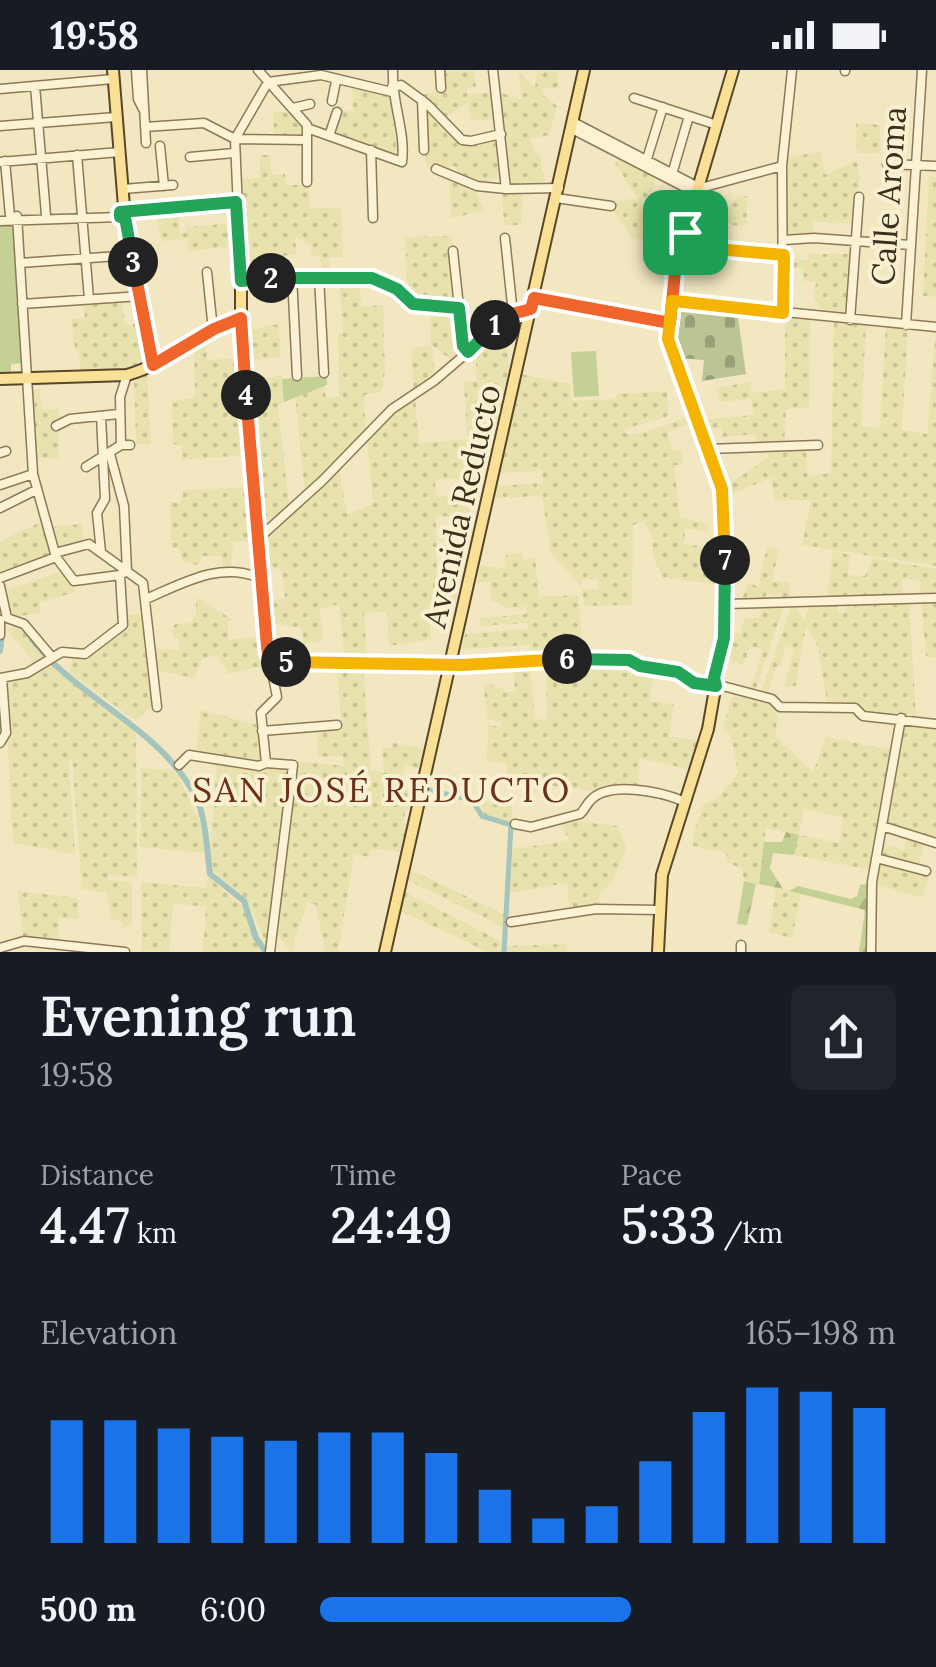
<!DOCTYPE html>
<meta charset="utf-8">
<style>
body{margin:0;font-family:Lora,serif;background:#20242c;color:#f1f3f6;height:100vh;display:flex;flex-direction:column;font-size:38px;white-space:nowrap}
*{box-sizing:border-box;margin:0}
p{font-size:32px;color:#9ea1a6}
.icon{flex:none;width:55px;height:55px;fill:none;stroke:currentColor;stroke-width:2;stroke-linecap:round;stroke-linejoin:round}
.map{position:relative;height:882px;overflow:hidden}
.side{display:flex;flex-direction:column;background:#171b24;flex:1}
.side>*{flex:none}
.pin{position:absolute;display:grid;place-items:center;width:85px;height:85px;color:#fff;margin:-42px;border-radius:20px;box-shadow:0 5px 15px #0006}
.km{position:absolute;width:50px;height:50px;margin:-25px;border-radius:50%;background:#222;color:#fff;font-size:28px;line-height:50px;text-align:center}
.round{display:grid;place-items:center;flex:none;width:105px;height:105px;border-radius:15px;background:#20242c}
.overview{display:flex;align-items:center;justify-content:space-between;height:170px;padding:0 40px}
h1{font-size:55px;font-weight:600;line-height:75px}
.stats{display:grid;grid-template-columns:repeat(3,1fr);gap:15px;height:170px;padding:10px 40px}
.stats div{display:grid;align-content:center}
.stats b{font-size:50px;font-weight:600}
.stats small{font-size:28px;font-weight:400}
.stats p{font-size:28px}
.chart{height:280px;padding:20px 40px}
.chart p{display:flex;justify-content:space-between}
.chart svg{width:100%;height:180px;margin-top:10px;stroke:#1a73e8;stroke-width:6}
ul{padding:0 40px;list-style:none;font-size:32px}
li{display:grid;grid-template-columns:160px 120px 1fr;align-items:center;height:75px}
li i{height:25px;border-radius:12px;background:#1a73e8}
.status{display:flex;justify-content:space-between;align-items:center;height:70px;padding:0 50px;background:#171b24;direction:ltr}
.status svg{height:28px;fill:currentColor}
.map>svg:first-child{display:block}
</style>
<div class="status"><b>19:58</b><svg viewBox="0 0 49 12"><path d="M0 12V9h3v3zM5 12V6h3v6zM10 12V3h3v9zM15 12V0h3v12zM26 1h20v11H26zM47 4h2v5h-2z"/></svg></div>
<div class="map">
<svg width="936" height="882" viewBox="0 0 936 882">
<defs>
<pattern id="farmland-dots" width="8" height="8" patternUnits="userSpaceOnUse" patternTransform="scale(2.5)"><rect width="8" height="8" fill="#e8e3ae"/><path d="M2 2h.1M6 6h.1" fill="none" stroke="#c8c395" stroke-width="1.8" stroke-linecap="round"/></pattern>
<pattern id="forest-firs" width="22" height="20" patternUnits="userSpaceOnUse" patternTransform="scale(2.5)"><rect width="22" height="20" fill="#c5d194"/><path d="M5 1l3.5 6h-7zM16 11l3.5 6h-7z" fill="#aab47f"/></pattern>
<pattern id="cemetery-stones" width="16" height="16" patternUnits="userSpaceOnUse" patternTransform="scale(2.5)"><rect width="16" height="16" fill="#bbc594"/><path d="M2 7V4a2 2 0 0 1 4 0v3zM10 15v-3a2 2 0 0 1 4 0v3z" fill="#99a078"/></pattern>
<pattern id="park-crowns" width="20" height="18" patternUnits="userSpaceOnUse" patternTransform="scale(2.5)"><rect width="20" height="18" fill="#c5d194"/><path d="M2 6a3 3 0 1 1 6 0M12 15a3 3 0 1 1 6 0" fill="none" stroke="#aab47f"/></pattern>
</defs>
<rect width="100%" height="100%" fill="#f2e7c1"/>
<path fill="url(#farmland-dots)" fill-rule="evenodd" d="M474 0 476 17 467 18V24L494 23 497 50H471L468 33 444 48 421 25 444 20 443 1Z
M537 0 557 1 559 18H543V25L557 36 549 65 530 69 535 82 540 85 545 115 511 118 507 114 505 60 497 21 521 30 519 2 535 18Z
M352 18 390 24 398 88 332 64 341 40 353 42Z
M424 34 463 72 473 75 498 67 503 107 477 113 460 107 455 96 426 98Z
M273 42H293L305 58 303 68 274 67Z
M856 53 880 55V83H857Z
M821 81 825 105 857 90 860 108 854 154 813 152 812 165 787 166 786 93 789 88Z
M260 85H270L272 105 285 104 286 115H309L310 138H341L343 187H329L330 203H322L320 186 311 185V175L295 166 296 184 274 187V191L242 193 238 109 260 108Z
M622 86 656 103 649 133 641 131 645 134V170L632 168 611 137 609 130 638 129 615 93Z
M449 106 475 119 484 141 451 148Z
M929 106 936 107V227L923 226Z
M523 120 521 155H504L502 122Z
M748 126 746 156 731 155 722 145 737 127Z
M177 141 180 163H187V157L235 153 237 176 189 181 187 169 161 171 156 143Z
M452 166 456 234 408 228 405 167Z
M808 184H855L848 245H824L814 228 816 212 803 211 804 199 787 198V189L807 190Z
M339 210 360 211 361 237 383 235 385 302 381 322 364 325 365 356 370 359 305 424 295 326 324 316 326 328 339 327 338 264 343 263Z
M122 230 125 255 142 253 149 293 121 302 80 305 79 280 75 279 71 249 85 248 84 232Z
M430 237 458 240 465 284 454 292 432 275 435 308 414 322 411 279 431 274Z
M785 246 810 249 809 338 786 339 784 375H757L755 364 722 367 721 358 703 359 698 350 753 345 751 329 720 332 716 318 750 312 752 323 785 319Z
M506 251 510 312 502 354 467 366 464 312 477 311 475 279Z
M834 251 866 255 861 356 880 358 886 254 908 257 902 360 927 364 936 260V496L802 475 811 430 775 431 771 408 726 426 724 417 768 388 767 379H806L808 406 831 403Z
M279 254 281 287 247 290 245 260Z
M206 270 207 290 240 288 247 385 182 390V375L173 374 172 332 195 327 194 275Z
M147 304 151 374H136L134 311Z
M520 304 571 314 572 331 616 329V324L667 321 668 346 625 359 626 364 646 362 690 346 692 352 667 363 674 381 681 380 684 395H674L680 447 708 454 707 461 685 458 684 474 723 479V492L699 489V498L722 501V515L662 507 652 482 653 470 644 451 633 455 632 535 584 536 582 519H598V509L582 510 581 516 551 484 542 426 494 428 497 416 543 413 542 401 499 403Z
M282 305 284 332 278 335 289 436 262 463 250 354 249 311Z
M39 319 42 339H59V388H35L30 320Z
M415 325 419 373 468 369 470 408 435 410 436 426 469 428 471 447 436 446 437 523 463 525 461 534 429 533 431 569 389 576 387 542 364 543 367 592H345L339 534 320 539 323 571 304 574 301 558 268 552 265 530 285 529 281 500 270 497 267 464 339 399 347 444 373 434 367 368 398 336Z
M252 417 256 472 233 471 231 500H223L221 486H202L198 495 183 492 179 478H172L170 431 181 434 183 420Z
M43 451 54 485 0 505V471Z
M82 454 83 471 55 477 49 457Z
M767 477 779 480 772 511 790 512V529L767 523 764 530 741 531 749 512 758 517Z
M833 481 850 485 848 505 865 506 873 488 936 499V526H921L919 509 902 510 903 525 827 528Z
M522 482 523 490 535 487 539 527 578 525 583 580 530 583 529 575 462 579 465 564 528 559 527 553 481 556 480 548 526 544V537L506 538 501 533 491 531 490 512 476 513 480 496 504 498 506 485Z
M63 501 76 522 40 532V543L13 547 8 520Z
M196 527 233 550 228 551V570L262 566 267 595 228 604 217 586 203 588 194 608 156 600 150 578 179 580V570L173 567 172 560 175 554 191 553 196 544Z
M909 530 916 647 862 641 858 636 828 637 818 577 806 555 796 616 784 617 794 579 786 576 780 596 775 597 768 624 761 623 792 533 805 552 810 533 834 532 840 544 846 543 845 531Z
M936 531V588L926 586 921 532Z
M785 533 755 621 750 620 763 579 750 576 743 596 723 586 727 565 740 563 745 548H759L764 534Z
M145 543 146 591 152 605 154 634 136 651 70 603 72 584 84 585 120 561 126 545Z
M9 557H20L44 587 35 594 8 561Z
M48 591 136 656 137 807 108 805V810L132 812V856L124 857 119 850 111 851 107 823 82 819 72 689 69 690 75 784 13 773 4 610 33 604Z
M586 591 626 594 653 602 650 631 674 634 669 666 700 671 692 700 639 688 638 716 610 717 593 724 592 721 538 714 537 722 506 717 507 694 487 691 488 655 500 657 501 652 488 649 483 614 493 613 494 618 503 617 504 622 515 621 513 597 530 595 535 648 547 651 546 607 555 608 554 593Z
M337 597H363L371 700 384 703 382 678H392L393 673 427 679 423 700 406 695 401 708 404 709 402 718 418 723 415 740 406 739 403 753 410 755 403 783 381 779 371 780 369 787 354 784 338 882H325L316 835 307 833 291 882 275 861 295 691 344 696 343 686 318 687 316 658 341 656Z
M733 621 771 631 777 639 776 667 813 703 826 667 892 680 871 800 794 785 798 765 766 758 759 814 744 811 742 798 727 793 726 783 693 776 692 768 703 735 717 728 738 703 731 666 723 658ZM804 739 843 747 839 773 799 765Z
M200 640 258 655 262 690 257 693 197 685Z
M903 650 936 658V771L885 754Z
M217 692 291 697 267 877 247 830 213 801 210 780Z
M141 698 173 700 178 706 200 752 205 783 140 777Z
M478 729 512 736V753L485 745Z
M565 750 618 756 626 778 613 812 599 825V837L569 839 567 813 510 823 511 779 570 771 558 751Z
M907 767 924 772 919 797 880 786 882 774 903 780Z
M879 789 930 804 922 828 875 814Z
M411 800 506 845 505 858 408 810Z
M208 807 242 836 262 882H203L206 837 173 833 169 882 142 881 141 812 206 818Z
M776 818 801 824 792 868 769 862Z
M18 821 77 828 79 849 58 848 59 873 23 868Z
M405 822 504 873 503 882H488L401 841Z
M566 874 567 882H507V876Z"/>
<path fill="url(#forest-firs)" d="M786 762 799 765 794 785 773 783 770 798 783 819 759 814 764 772H782Z
M744 811 756 814 747 855 737 854Z
M869 814 868 882H859L865 840 789 821 798 816 851 829 857 826 860 815Z"/>
<path fill="url(#cemetery-stones)" d="M675 234 737 240 746 304 702 311 704 290 678 288 671 266Z"/>
<path fill="url(#park-crowns)" d="M327 306V315L284 332 282 309Z"/>
<path fill="#c5d194" d="M15 154 23 293 11 294V305L0 306V155Z
M596 281 599 326 574 327 571 282Z"/>
<g fill="none" stroke-linecap="round" stroke-linejoin="round">
<path stroke="#a4c4bd" stroke-width="5" d="M428 720 472 730 482 746 511 755 504 882"/>
<path stroke="#a4c4bd" stroke-width="6" d="M32 569 45 584
M0 581 2 564
M49 589C97 637 163 664 196 727 206 748 207 781 210 804L244 831 256 868 266 882"/>
<g stroke="#8d7857" stroke-width="11">
<path id="minor" d="M136 0 138 29 143 39
M142 0 146 73
M258 0 307 55V112
M440 0 441 18
M493 0 506 119
M845 0V1
M35 16 46 145
M392 17 401 15 427 34 462 70 471 71 501 64
M0 19 113 9
M634 28 717 55
M422 30 424 80
M332 31 336 11
M293 38 310 34
M573 52 698 117
M0 56 116 47
M145 57 204 53 235 69 305 70
M307 58 402 92C406 61 391 31 393 0
M572 59 696 123
M329 66 337 42
M160 76 164 116
M371 80 373 148
M77 85 89 229
M190 87 234 83
M5 91 10 146
M0 92 120 82
M646 92 663 37
M887 94 936 96
M436 99 477 116 506 119 559 118
M672 104 689 46
M123 119 173 115
M697 119 782 96
M556 128 611 136
M651 135 707 178 784 185
M125 142 236 133
M17 146 33 404 56 487 74 511 120 505 127 501
M0 151 120 147
M505 168 513 244
M784 170 814 168 910 175
M453 181 459 237
M20 193 132 185
M207 202 213 260
M292 206 297 306
M319 206 324 303
M241 211 235 69 268 12 321 5 392 22
M673 231 936 257
M22 234 141 226
M783 243 782 96 792 0
M241 249 259 468
M850 250 859 127
M906 255 922 0
M101 346 105 429 97 443 101 482
M56 356 70 349 119 344
M121 375 120 327 127 305
M708 379 818 375
M0 383 6 381
M110 384 124 436 127 501
M86 397 121 375H130
M0 415 33 404
M0 438 36 420
M55 483 89 474 143 513 157 637
M0 508 56 487
M0 516 7 548 24 554 51 586
M146 529C183 513 222 490 262 509
M725 534 936 528
M0 550V565
M268 583 275 591 462 595 586 588 629 590 640 596 677 602 695 613 715 616
M0 608 27 603 62 582 85 584 123 555 120 505
M715 614 772 629 780 637 855 638 863 646 936 654
M262 661 337 655
M0 673 6 663 2 608
M266 693 261 643 277 627 267 576 259 468 322 411 392 339 434 311 468 282
M179 695 189 685 259 696 266 693 293 695 270 882
M515 754 531 757 580 744C584 741 586 735 590 731 608 710 661 722 683 731
M882 756 936 773
M876 788 926 801
M511 852 596 839 659 840
M0 878 24 871 125 882
M741 882V875
M871 882 872 812 901 648"/>
</g>
<g stroke="#5a452b" stroke-width="14">
<path id="major" d="M113 0 125 149 153 295
M534 229 670 253
M0 309 127 305C168 293 202 264 241 249V211L357 206 393 216 413 234 459 237 463 276 468 282 499 252 531 239
M385 882 584 0
M658 882 662 805 708 659 724 568 725 534 722 419 668 269 676 192 733 0"/>
</g>
<use href="#minor" stroke="#fcf3d5" stroke-width="8"/>
<use href="#major" stroke="#f8e196" stroke-width="10"/>
</g>
<g fill="none" stroke-linecap="round" stroke-linejoin="round">
<g stroke="#fff" stroke-width="20">
<path id="split-1" d="M495 255 512 244 531 239 534 228 670 253 676 192 685 162"/>
</g>
<g stroke="#fff" stroke-width="20">
<path id="split-2" d="M271 208H372L397 219 413 234 459 238 463 276 468 282 495 255"/>
</g>
<g stroke="#fff" stroke-width="20">
<path id="split-3" d="M133 192 125 147H120V142L236 132 241 211 271 208"/>
</g>
<g stroke="#fff" stroke-width="20">
<path id="split-4" d="M133 192 153 295 214 259 241 248 246 325"/>
</g>
<g stroke="#fff" stroke-width="20">
<path id="split-5" d="M246 325 267 576 268 584 276 592H286"/>
</g>
<g stroke="#fff" stroke-width="20">
<path id="split-6" d="M286 592 462 595 567 589"/>
</g>
<g stroke="#fff" stroke-width="20">
<path id="split-7" d="M567 589 629 590 640 596 678 602 694 613 716 616 714 608 724 568 725 490"/>
</g>
<g stroke="#fff" stroke-width="20">
<path id="split-8" d="M684 232 672 231 668 269 722 419 725 490"/>
</g>
<g stroke="#fff" stroke-width="20">
<path id="split-9" d="M684 232 783 243 784 185 706 178 685 162"/>
</g>
<use href="#split-1" stroke="#f0652b" stroke-width="12"/>
<use href="#split-2" stroke="#22a559" stroke-width="12"/>
<use href="#split-3" stroke="#22a559" stroke-width="12"/>
<use href="#split-4" stroke="#f0652b" stroke-width="12"/>
<use href="#split-5" stroke="#f0652b" stroke-width="12"/>
<use href="#split-6" stroke="#f5b400" stroke-width="12"/>
<use href="#split-7" stroke="#22a559" stroke-width="12"/>
<use href="#split-8" stroke="#f5b400" stroke-width="12"/>
<use href="#split-9" stroke="#f5b400" stroke-width="12"/>
</g>
<g text-anchor="middle" stroke-width="8" stroke-linejoin="round" paint-order="stroke">
<g font-size="32" fill="#3b2e1c" stroke="#f8f0d1">
<text transform="translate(889 126) rotate(-86)" y="11">Calle Aroma</text>
<text transform="translate(462 436) rotate(-77)" y="11">Avenida Reducto</text>
</g>
<g font-size="35" letter-spacing="2.5" fill="#6b3018" stroke="#f8f0d1">
<text x="382" y="732">SAN JOSÉ REDUCTO</text>
</g>
</g>
</svg>
<div class="pin" style="left:685px;top:162px;background:#1e9e55"><svg class="icon" aria-label="arrive" viewBox="0 0 24 24"><path d="M6 21V4h12l-3 4 3 4H6"/></svg></div>
<b class="km" style="left:495px;top:255px">1</b>
<b class="km" style="left:271px;top:208px">2</b>
<b class="km" style="left:133px;top:192px">3</b>
<b class="km" style="left:246px;top:325px">4</b>
<b class="km" style="left:286px;top:592px">5</b>
<b class="km" style="left:567px;top:589px">6</b>
<b class="km" style="left:725px;top:490px">7</b>
</div>
<section class="side">
<div class="overview"><div><h1>Evening run</h1><p>19:58</p></div><a class="round"><svg class="icon" aria-label="share" viewBox="0 0 24 24"><path d="M12 15V3M7 8l5-5 5 5M5 13v7h14v-7"/></svg></a></div>
<div class="stats">
<div><p>Distance</p><b>4.47<small> km</small></b></div>
<div><p>Time</p><b>24:49</b></div>
<div><p>Pace</p><b>5:33<small> /km</small></b></div>
</div>
<div class="chart"><p><span>Elevation</span>165–198 m</p>
<svg viewBox="0 0 160 44" preserveAspectRatio="none"><path d="M5 44V14M15 44V14M25 44V16M35 44V18M45 44V19M55 44V17M65 44V17M75 44V22M85 44V31M95 44V38M105 44V35M115 44V24M125 44V12M135 44V6M145 44V7M155 44V11"/></svg>
</div>
<ul>
<li><b>500 m</b>6:00<i style="width:54%"></i></li>
</ul>
</section>
